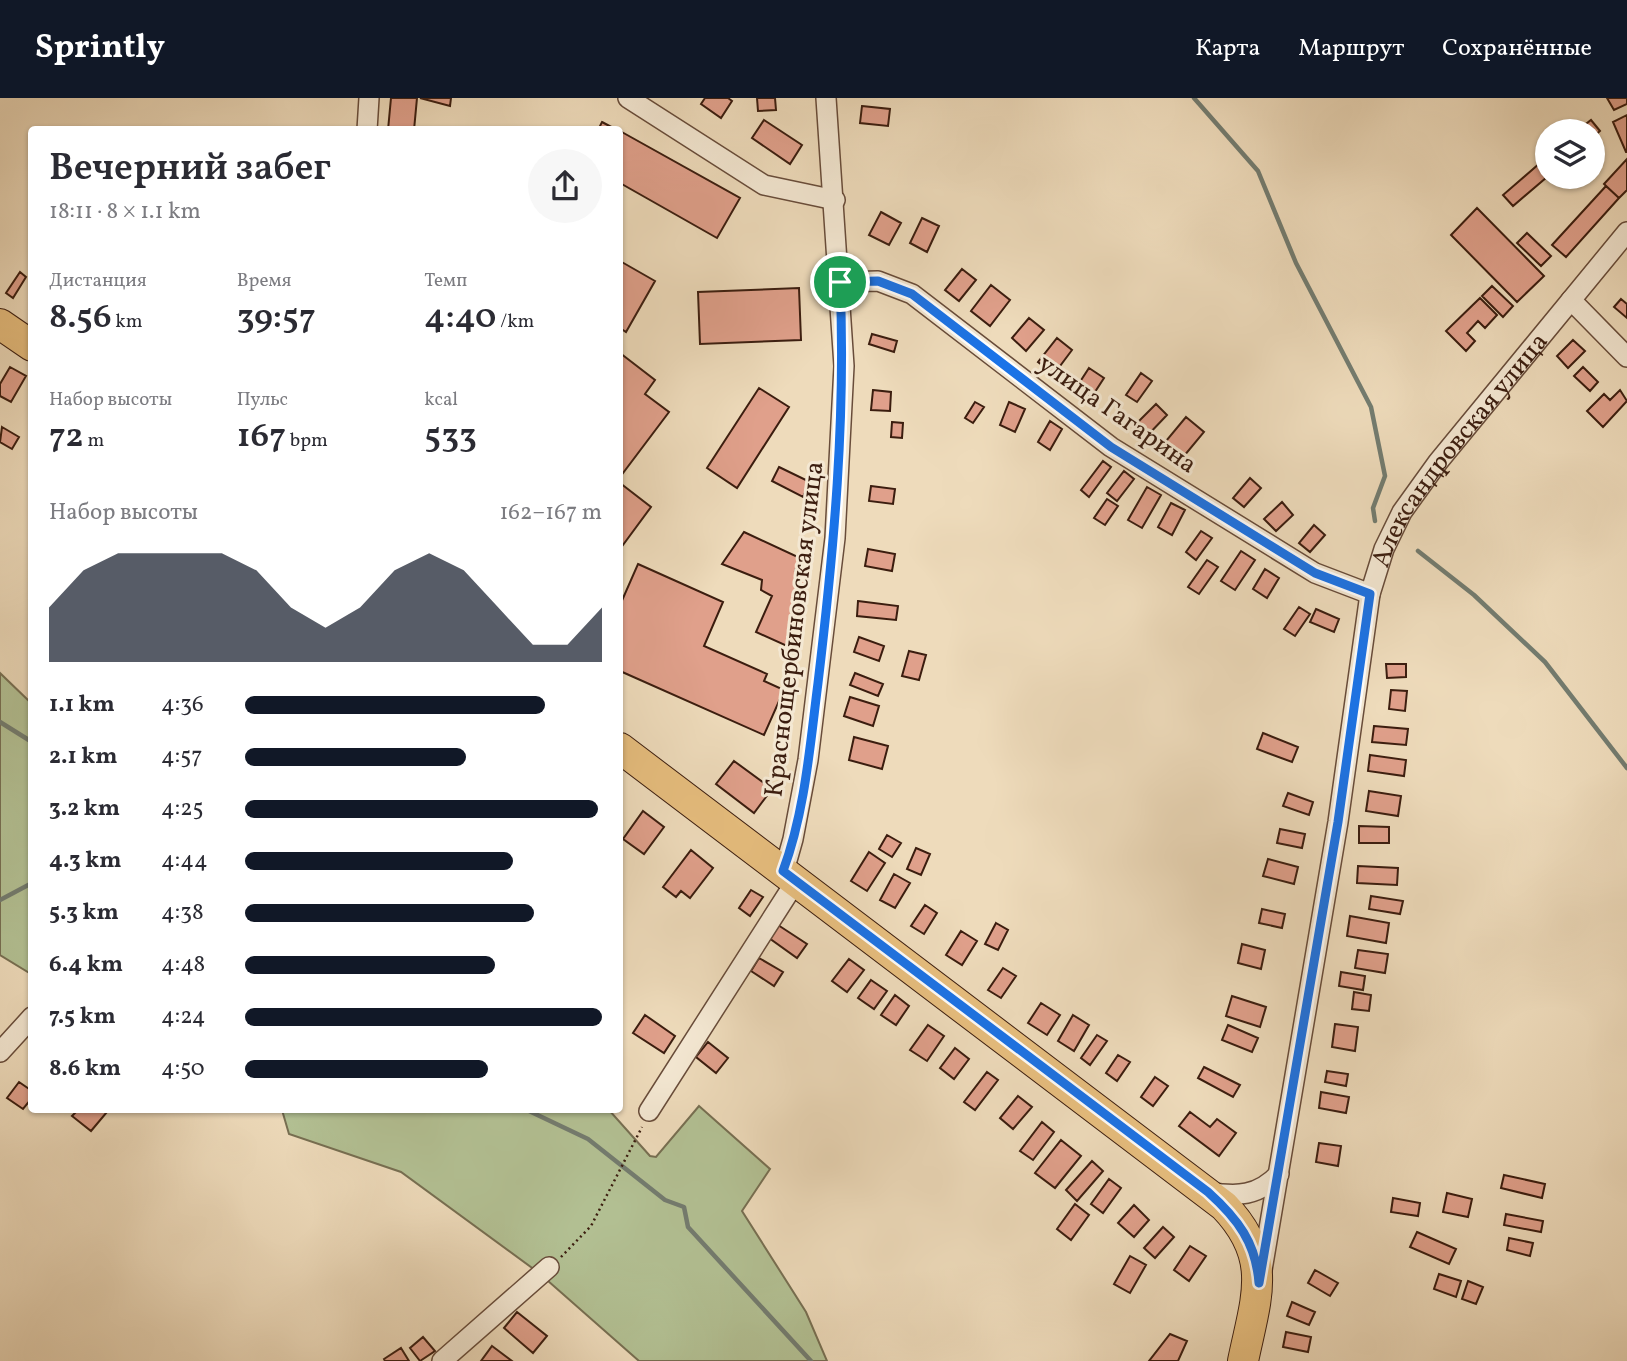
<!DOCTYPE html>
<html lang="ru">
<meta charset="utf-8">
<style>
body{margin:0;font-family:Vollkorn,serif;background:#f7f7f7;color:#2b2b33;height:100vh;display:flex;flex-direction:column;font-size:26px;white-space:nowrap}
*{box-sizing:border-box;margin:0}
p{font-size:23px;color:#7c7c81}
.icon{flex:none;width:38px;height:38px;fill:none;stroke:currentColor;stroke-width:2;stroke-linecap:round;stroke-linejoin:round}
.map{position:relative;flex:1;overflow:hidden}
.drawer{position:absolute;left:28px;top:28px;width:595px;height:987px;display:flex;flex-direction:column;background:#fff;border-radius:7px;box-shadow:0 2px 5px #0004}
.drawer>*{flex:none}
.controls{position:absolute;left:1535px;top:21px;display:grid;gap:14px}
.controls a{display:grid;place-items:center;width:70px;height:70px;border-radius:50%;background:#fff;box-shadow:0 2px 5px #0004;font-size:35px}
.pin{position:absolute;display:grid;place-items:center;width:60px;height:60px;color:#fff;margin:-30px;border:4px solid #fff;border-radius:50%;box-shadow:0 2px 7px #0007}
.round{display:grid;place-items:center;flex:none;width:74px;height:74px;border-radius:37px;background:#f7f7f7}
.head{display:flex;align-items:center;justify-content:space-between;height:119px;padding:0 21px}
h1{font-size:38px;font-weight:600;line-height:52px}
.figures{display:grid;grid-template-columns:repeat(3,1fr);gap:10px;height:119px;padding:7px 21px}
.figures div{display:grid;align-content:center}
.figures b{font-size:35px;font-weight:600}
.figures small{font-size:19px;font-weight:400}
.figures p{font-size:19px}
.chart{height:196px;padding:14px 21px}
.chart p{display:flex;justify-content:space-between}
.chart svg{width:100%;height:126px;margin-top:7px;fill:#111827;opacity:.7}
ul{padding:0 21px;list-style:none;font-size:23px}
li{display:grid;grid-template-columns:112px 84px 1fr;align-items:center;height:52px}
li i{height:18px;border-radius:9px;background:#111827}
header{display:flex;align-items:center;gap:42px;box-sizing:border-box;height:98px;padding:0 35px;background:#111827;color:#fff}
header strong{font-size:33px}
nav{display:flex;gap:38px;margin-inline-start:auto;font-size:24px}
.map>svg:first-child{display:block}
</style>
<header>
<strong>Sprintly</strong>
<nav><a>Карта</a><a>Маршрут</a><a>Сохранённые</a></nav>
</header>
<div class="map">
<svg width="1627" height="1263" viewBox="0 0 1627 1263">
<rect width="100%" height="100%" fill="#eedbbb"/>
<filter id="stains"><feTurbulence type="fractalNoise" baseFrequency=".00286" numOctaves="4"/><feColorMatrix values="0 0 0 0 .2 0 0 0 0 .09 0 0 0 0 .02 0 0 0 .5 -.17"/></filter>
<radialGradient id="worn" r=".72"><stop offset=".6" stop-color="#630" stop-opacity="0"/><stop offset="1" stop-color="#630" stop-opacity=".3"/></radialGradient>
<path fill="#b3c194" stroke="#776f52" stroke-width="2" d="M0 575 31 605V876L0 857Z
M699 1008 770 1071 742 1113 806 1214 827 1263H639L539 1175 401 1074 289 1036 282 1012H609L650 1058 656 1059Z"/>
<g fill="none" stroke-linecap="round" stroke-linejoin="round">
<path stroke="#737c70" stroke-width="4.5" d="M1194 0 1258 73 1296 165 1371 309 1385 378 1373 410 1375 423
M1418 453 1474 497 1545 564 1627 670
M0 624 32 644
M0 802 32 785
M527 1012 588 1041 665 1102 684 1109 688 1129 811 1263"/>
</g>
<path fill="#e0a08b" stroke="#3b1d0f" stroke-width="2" d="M391 0H417L414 32H388Z
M420 0H451L450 8Z
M705 0H728L732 3 721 20 701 6Z
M757 0H775L776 12 758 13Z
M1607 0H1627V6L1614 12Z
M862 8 890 11 888 28 860 25Z
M1627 17V54H1626L1613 24Z
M764 22 802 47 790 66 752 40Z
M1591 22 1600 33 1592 40V33H1577Z
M602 24 617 32H598Z
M620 33 740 100 717 140 620 85Z
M1547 59V79L1513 108 1503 97Z
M1627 61V92L1619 100 1604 86Z
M1606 88 1619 100 1566 159 1552 147Z
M1477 110 1544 178 1517 204 1451 137Z
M881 114 901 125 889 147 869 137Z
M922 120 939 128 927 154 910 145Z
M1527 135 1551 158 1541 168 1517 145Z
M620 163 655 183 626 234 620 230Z
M962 171 976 182 959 203 945 192Z
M20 174 26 179 13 200 6 195Z
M991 187 1010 202 990 228 971 213Z
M1492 188 1513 208 1503 219 1482 198Z
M799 190 801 242 700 246 698 194Z
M1480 200 1497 217 1485 230 1478 223 1467 235 1475 243 1466 253 1446 233Z
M1621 201 1627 206V220L1614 209Z
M1029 220 1044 232 1026 253 1012 240Z
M872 236 897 243 894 254 869 246Z
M1057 240 1072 252 1054 276 1038 264Z
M1573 242 1585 253 1568 270 1557 258Z
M620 255 655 282 645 296 669 314 620 379Z
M10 269 26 278 11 304 0 298V286Z
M1583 269 1598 284 1590 293 1574 278Z
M1089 270 1104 280 1091 300 1076 290Z
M1141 275 1152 283 1137 304 1126 297Z
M759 290 789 309 737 390 707 370Z
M873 292 891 294 890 313 871 312Z
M1620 292 1627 303 1603 329 1587 313 1604 296 1610 302Z
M975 304 984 309 973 325 965 320Z
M1009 304 1025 311 1015 334 1000 327Z
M1156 306 1167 317 1146 339 1134 328Z
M1186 319 1204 334 1179 364 1161 349Z
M1050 323 1062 331 1050 352 1038 344Z
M892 324 903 325 902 340 891 339Z
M2 329 19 339 12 351 0 344Z
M1103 363 1111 369 1089 399 1081 392Z
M779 369 810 384 803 399 772 383Z
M1124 373 1134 381 1117 403 1107 395Z
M1250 380 1261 390 1244 409 1233 400Z
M620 385 651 409 620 451Z
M871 388 895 391 893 406 869 403Z
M1147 389 1161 397 1142 430 1128 422Z
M1107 401 1118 408 1105 427 1094 420Z
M1282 404 1293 417 1276 433 1264 421Z
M1171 405 1185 412 1172 437 1158 429Z
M1314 427 1325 437 1310 454 1299 445Z
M1201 433 1212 440 1196 462 1186 454Z
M744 434 800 460 795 473 809 483 787 548 756 534 772 498 761 492 762 482 722 466Z
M868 451 895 456 892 473 865 468Z
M1241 453 1255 462 1235 492 1221 483Z
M1207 462 1218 469 1199 496 1188 489Z
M638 466 723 504 704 548 767 576 764 583 784 592 764 637 620 573V507Z
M1265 471 1279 480 1267 500 1253 491Z
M858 503 898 508 896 522 857 518Z
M1299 509 1310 516 1295 538 1284 531Z
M1316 511 1339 521 1334 534 1310 524Z
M859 539 884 548 879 563 854 554Z
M909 553 926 557 919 582 902 578Z
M1386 566H1406V579L1387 580Z
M855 575 883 586 878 598 850 587Z
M1391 592 1407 593 1405 613 1389 611Z
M850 599 879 608 873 628 844 618Z
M1374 628 1408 631 1406 647 1372 644Z
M1263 635 1298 649 1292 664 1257 651Z
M854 639 888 648 882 671 849 662Z
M1370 657 1406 662 1404 678 1368 673Z
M734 663 772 691 754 715 716 686Z
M1369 693 1401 698 1398 718 1366 713Z
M1288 695 1313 704 1309 717 1283 708Z
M643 713 664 729 644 756 623 741Z
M1359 728 1389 729V745H1359Z
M1280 731 1305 736 1302 750 1277 745Z
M887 737 901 745 892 759 879 751Z
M916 750 930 756 921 777 907 771Z
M691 752 713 770 690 800 681 793 676 799 663 789Z
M869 754 885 765 867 793 851 783Z
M1268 761 1298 769 1294 786 1263 778Z
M1358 768 1398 770 1397 787 1357 785Z
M894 776 910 785 895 810 880 802Z
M751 792 763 799 750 818 739 810Z
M1371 798 1403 803 1400 816 1369 811Z
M925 807 937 815 924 836 911 828Z
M1262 811 1285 816 1282 830 1259 825Z
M1350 818 1389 825 1386 845 1347 838Z
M996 825 1008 832 998 852 985 846Z
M778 827 807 846 797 860 769 840Z
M961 833 977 843 962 867 946 857Z
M1242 846 1265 852 1261 871 1238 865Z
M1358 852 1388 856 1385 875 1355 870Z
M759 860 783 874 774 888 751 873Z
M849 861 864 872 847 894 832 883Z
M1003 870 1016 878 1001 900 988 892Z
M1341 874 1365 878 1363 892 1339 888Z
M871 882 887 893 874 911 858 900Z
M1354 894 1371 897 1369 913 1352 911Z
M895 897 909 908 896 927 881 917Z
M1232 898 1266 909 1260 929 1226 918Z
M1041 905 1060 917 1047 937 1028 925Z
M645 917 675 938 664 955 633 935Z
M1073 917 1089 927 1074 953 1058 943Z
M1335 926 1358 929 1355 953 1332 949Z
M928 927 944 938 927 963 910 952Z
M1228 927 1258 940 1252 954 1222 942Z
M1097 937 1107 943 1090 967 1081 960Z
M708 944 728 960 716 975 696 959Z
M955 950 969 961 954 981 940 970Z
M1118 957 1130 964 1117 983 1106 975Z
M1204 969 1240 987 1233 999 1198 980Z
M1327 973 1348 976 1346 988 1325 984Z
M987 974 998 982 975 1012 964 1004Z
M1155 979 1168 988 1153 1008 1141 999Z
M19 984 32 993V1000L23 1011 7 1000Z
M1321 994 1349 999 1346 1015 1319 1010Z
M1018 998 1032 1009 1013 1031 1000 1020Z
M78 1012H104L107 1014 91 1033 72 1018Z
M1190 1014 1210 1029 1217 1021 1236 1035 1219 1058 1179 1028Z
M1042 1024 1054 1034 1033 1062 1020 1053Z
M1061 1042 1081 1058 1055 1090 1035 1075Z
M1319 1045 1341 1048 1338 1068 1316 1064Z
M1092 1063 1103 1073 1077 1103 1066 1092Z
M1504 1077 1545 1086 1542 1100 1501 1090Z
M1109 1081 1121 1090 1103 1115 1091 1106Z
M1447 1095 1472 1101 1468 1119 1443 1114Z
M1393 1100 1420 1105 1418 1118 1391 1114Z
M1075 1106 1089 1117 1071 1142 1057 1131Z
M1134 1107 1149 1122 1134 1139 1118 1125Z
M1506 1116 1543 1123 1541 1134 1504 1127Z
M1163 1129 1174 1139 1155 1160 1144 1150Z
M1417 1134 1456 1151 1449 1166 1410 1149Z
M1509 1140 1533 1145 1530 1158 1507 1152Z
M1190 1148 1206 1158 1189 1183 1174 1172Z
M1130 1158 1146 1167 1130 1195 1114 1186Z
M1315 1172 1338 1185 1330 1198 1308 1185Z
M1439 1176 1461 1183 1456 1199 1434 1191Z
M1468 1183 1483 1189 1476 1206 1462 1201Z
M1292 1204 1315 1214 1309 1227 1287 1218Z
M517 1214 547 1238 533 1255 504 1230Z
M1286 1234 1311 1239 1308 1254 1283 1249Z
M1170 1236 1187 1243 1178 1263H1149Z
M423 1239 435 1253 420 1263 410 1250Z
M492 1248 512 1263H481Z
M401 1250 409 1263H385L384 1261Z"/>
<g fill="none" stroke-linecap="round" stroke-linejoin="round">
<g stroke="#684c3a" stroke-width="22">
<g id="street">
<path d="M628 0 764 87 835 102"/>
<path d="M367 32 369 0"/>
<path d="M840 184 878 183 912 196 1111 349 1315 475 1370 496"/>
<path d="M1571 202 1627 259"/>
<path d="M784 773 793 741 808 662 835 440 844 268 826 0"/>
<path d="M0 954 32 919"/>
<path d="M649 1013 796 783"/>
<path d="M1209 1094C1237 1099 1258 1098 1279 1076"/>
<path id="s1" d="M1262 1172 1338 724 1370 496 1384 451 1402 414 1438 364 1627 134"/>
<path d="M442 1263 549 1169"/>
</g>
</g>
<g stroke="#3b1d0f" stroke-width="32">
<path id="primary" d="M0 226 32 248
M620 650 1224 1108C1274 1160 1256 1200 1243 1263"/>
</g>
<path stroke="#3b1d0f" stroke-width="2.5" stroke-dasharray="2 3.5" stroke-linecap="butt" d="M561 1159 591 1128 642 1029"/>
<use href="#street" stroke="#f4e8d3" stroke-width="19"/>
<use href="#primary" stroke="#e7be7e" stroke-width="30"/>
</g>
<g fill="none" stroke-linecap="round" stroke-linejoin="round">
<g stroke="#fff" stroke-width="14">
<path id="route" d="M878 183 912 196 1111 349 1315 475 1370 496 1338 724 1259 1185C1256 1145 1238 1121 1208 1094L783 773C805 714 810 647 818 585 834 451 846 319 840 184Z"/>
</g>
<use href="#route" stroke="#1a73e8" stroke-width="9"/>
</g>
<g text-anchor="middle" stroke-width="6" stroke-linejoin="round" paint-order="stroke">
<g font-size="26" fill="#3b1d0f" stroke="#f4e8d3">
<text transform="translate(1118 315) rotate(35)" y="9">улица Гагарина</text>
<text dy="9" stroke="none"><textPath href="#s1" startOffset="856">Александровская улица</textPath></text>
<text transform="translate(793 531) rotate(-83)" y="9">Краснощербиновская улица</text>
</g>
</g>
<rect width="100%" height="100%" filter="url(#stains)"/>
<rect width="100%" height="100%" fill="url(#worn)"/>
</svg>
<div class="controls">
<a><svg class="icon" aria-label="layers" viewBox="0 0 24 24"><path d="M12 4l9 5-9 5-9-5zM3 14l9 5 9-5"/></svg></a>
</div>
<div class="pin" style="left:840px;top:184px;background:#1e9e55"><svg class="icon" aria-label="arrive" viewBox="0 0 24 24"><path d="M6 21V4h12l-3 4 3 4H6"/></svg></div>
<section class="drawer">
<div class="head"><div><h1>Вечерний забег</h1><p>18:11 · 8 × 1.1 km</p></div><a class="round"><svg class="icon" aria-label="share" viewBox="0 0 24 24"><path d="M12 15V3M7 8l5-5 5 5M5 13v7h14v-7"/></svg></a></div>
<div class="figures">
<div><p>Дистанция</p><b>8.56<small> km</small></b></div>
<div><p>Время</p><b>39:57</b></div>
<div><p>Темп</p><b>4:40<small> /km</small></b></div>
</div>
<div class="figures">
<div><p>Набор высоты</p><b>72<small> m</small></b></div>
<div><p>Пульс</p><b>167<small> bpm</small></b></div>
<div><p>kcal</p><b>533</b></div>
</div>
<div class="chart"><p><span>Набор высоты</span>162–167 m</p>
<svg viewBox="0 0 160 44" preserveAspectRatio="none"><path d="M0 44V25L10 12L20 6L30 6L40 6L50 6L60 12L70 25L80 32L90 25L100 12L110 6L120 12L130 25L140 38L150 38L160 25V44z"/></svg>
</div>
<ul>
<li><b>1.1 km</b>4:36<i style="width:84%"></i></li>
<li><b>2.1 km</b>4:57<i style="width:62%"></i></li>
<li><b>3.2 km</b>4:25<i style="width:99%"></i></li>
<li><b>4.3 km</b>4:44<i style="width:75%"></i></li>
<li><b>5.3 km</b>4:38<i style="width:81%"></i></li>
<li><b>6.4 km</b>4:48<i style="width:70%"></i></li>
<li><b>7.5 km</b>4:24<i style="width:100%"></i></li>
<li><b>8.6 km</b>4:50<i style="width:68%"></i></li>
</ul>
</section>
</div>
